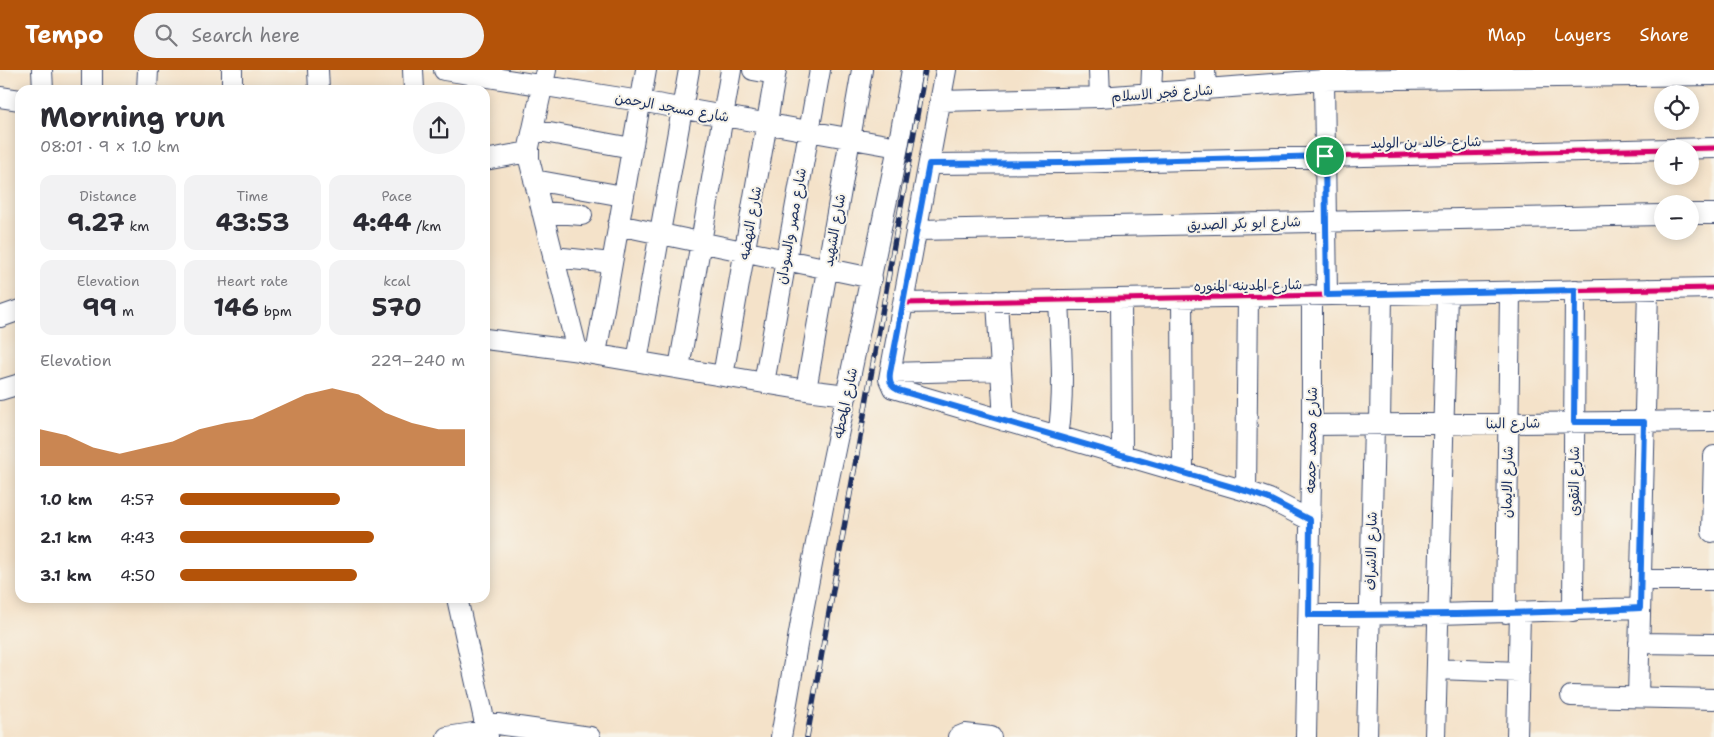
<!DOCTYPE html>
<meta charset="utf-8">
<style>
body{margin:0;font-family:"Shantell Sans","Playpen Sans Arabic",sans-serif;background:#f2f2f3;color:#2b2b33;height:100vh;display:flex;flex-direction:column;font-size:19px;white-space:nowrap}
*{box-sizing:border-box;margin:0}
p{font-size:16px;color:#7c7c81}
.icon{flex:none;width:28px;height:28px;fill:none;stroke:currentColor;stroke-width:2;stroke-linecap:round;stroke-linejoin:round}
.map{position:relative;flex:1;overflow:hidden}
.drawer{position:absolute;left:15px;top:15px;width:475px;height:518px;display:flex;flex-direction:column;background:#fff;border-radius:15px;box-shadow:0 2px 12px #0003}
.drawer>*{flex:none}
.tools{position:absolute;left:1654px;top:15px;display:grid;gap:10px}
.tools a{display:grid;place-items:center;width:45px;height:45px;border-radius:50%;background:#fff;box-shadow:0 2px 12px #0003;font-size:25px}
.pin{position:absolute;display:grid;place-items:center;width:42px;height:42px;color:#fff;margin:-21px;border:2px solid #fff;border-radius:50%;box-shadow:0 1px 5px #0007}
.round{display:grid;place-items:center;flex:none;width:52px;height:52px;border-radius:26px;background:#f2f2f3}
.head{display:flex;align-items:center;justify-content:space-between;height:85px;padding:0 25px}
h1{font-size:28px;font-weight:700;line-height:38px}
.stats{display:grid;grid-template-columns:repeat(3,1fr);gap:8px;height:85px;padding:5px 25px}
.stats div{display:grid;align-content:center;border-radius:12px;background:#f2f2f3;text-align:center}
.stats b{font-size:25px;font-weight:700}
.stats small{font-size:14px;font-weight:400}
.stats p{font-size:14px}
.chart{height:140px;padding:10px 25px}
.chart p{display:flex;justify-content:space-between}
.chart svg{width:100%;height:90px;margin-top:5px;fill:#b45309;opacity:.7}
ul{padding:0 25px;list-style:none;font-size:16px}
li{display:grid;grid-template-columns:80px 60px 1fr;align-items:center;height:38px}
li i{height:12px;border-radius:6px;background:#b45309}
header{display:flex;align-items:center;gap:30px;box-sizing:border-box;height:70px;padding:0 25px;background:#b45309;color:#fff}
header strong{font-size:24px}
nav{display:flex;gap:28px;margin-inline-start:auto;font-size:18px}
.search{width:350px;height:45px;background:#f2f2f3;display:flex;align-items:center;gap:12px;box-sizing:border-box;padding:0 18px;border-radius:28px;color:#7c7c81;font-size:19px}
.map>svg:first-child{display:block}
</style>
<header>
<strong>Tempo</strong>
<div class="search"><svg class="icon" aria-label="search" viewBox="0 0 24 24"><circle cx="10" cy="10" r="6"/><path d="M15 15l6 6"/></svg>Search here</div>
<nav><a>Map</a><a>Layers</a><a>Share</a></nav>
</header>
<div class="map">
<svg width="1714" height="667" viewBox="0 0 1714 667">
<rect width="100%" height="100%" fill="#f7f3e8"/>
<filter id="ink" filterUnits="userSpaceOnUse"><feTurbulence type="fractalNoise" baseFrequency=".02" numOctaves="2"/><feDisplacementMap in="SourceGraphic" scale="10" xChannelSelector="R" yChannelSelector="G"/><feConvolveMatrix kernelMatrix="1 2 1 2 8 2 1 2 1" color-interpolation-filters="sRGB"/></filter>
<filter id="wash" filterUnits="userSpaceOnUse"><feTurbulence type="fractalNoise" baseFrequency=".0096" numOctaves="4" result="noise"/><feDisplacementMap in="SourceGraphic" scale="20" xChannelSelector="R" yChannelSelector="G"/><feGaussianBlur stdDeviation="1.12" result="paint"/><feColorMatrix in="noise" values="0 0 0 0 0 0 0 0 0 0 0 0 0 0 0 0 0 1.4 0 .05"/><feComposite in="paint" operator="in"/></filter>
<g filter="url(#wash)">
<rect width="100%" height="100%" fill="#f4e2c9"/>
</g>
<g filter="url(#ink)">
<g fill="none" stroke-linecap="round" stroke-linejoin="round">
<g stroke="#3c4a6e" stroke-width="22">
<path id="minor" d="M42 0 43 20
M232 0V20
M318 0 319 20
M413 0 414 20
M444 0 640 31 898 77
M546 0 529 77V89L576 276 580 281
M753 0 775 4
M946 0 889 309 893 318 1246 421 1269 429 1310 450
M1099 0 1100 27
M1205 0 1206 20
M1324 10 1327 225
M92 20V0
M147 20 148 0
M1151 24 1152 0
M0 27 20 30
M940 31 1100 27 1324 10 1714 5
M533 60 632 78
M485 90 528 82
M929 94 1063 93 1714 78
M534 110 623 126
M542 142 582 145
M1690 144H1714
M618 155 872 208
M916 160C1165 155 1414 149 1662 145
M553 187 612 193
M1182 228 1183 402
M1121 229 1122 385
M997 231 1004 351
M903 233 1714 218
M0 247 20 240
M485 269 580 281 586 283 806 320 847 325
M596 284 646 0
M637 291 689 0
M679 298 731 0
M890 303 1001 300
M723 306 776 0
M764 313 820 0
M0 320 20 314
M806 320 862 0
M1380 354 1382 224
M1312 355 1714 351
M1058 367C1065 322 1061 276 1059 230
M1246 421 1248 227
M1712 462 1714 386
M1641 510H1714
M457 528 488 667
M1573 541 1575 220
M1506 543 1510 222
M1309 545 1439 544 1640 538
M1639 573 1714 574
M1437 599 1519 602
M1571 626 1714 629
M1638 627 1648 219
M484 652 590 667
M447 667 486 661
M781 667 802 546 823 437 898 77 912 0
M958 667 965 664 991 667
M1306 667 1312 355V225
M1367 667 1374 354
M1435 667 1447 223
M1517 667 1520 543"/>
</g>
<use href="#minor" stroke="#fff" stroke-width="20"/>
<g stroke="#1b2f5e" stroke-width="5.5">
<path id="rail" d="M807 667 925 0"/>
</g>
<use href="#rail" stroke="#f7f3e8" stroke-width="4" stroke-dasharray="11" stroke-linecap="butt"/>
<g stroke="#f7f3e8" stroke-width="8">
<path id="cycleway" d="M929 94 1063 93 1714 78
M903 233 1714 218"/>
</g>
<use href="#cycleway" stroke="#d6006c" stroke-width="5"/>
</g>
</g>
<g fill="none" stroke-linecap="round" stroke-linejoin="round" filter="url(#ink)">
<g stroke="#fff" stroke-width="10">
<path id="route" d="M1325 86 1327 225 1575 220 1574 352H1644L1640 538C1530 544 1419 545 1309 545L1310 450 1269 429 1246 421 898 320C890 317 889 311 890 303L929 94 1063 93Z"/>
</g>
<use href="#route" stroke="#1a73e8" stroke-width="6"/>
</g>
<g text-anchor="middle" stroke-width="4" stroke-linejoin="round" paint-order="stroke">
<g font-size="14" fill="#1b2f5e" stroke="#f7f3e8">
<text transform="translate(1162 23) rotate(-4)" y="5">شارع فجر الاسلام</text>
<text transform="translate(672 37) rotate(10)" y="5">شارع مسجد الرحمن</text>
<text transform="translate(1426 72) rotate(-1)" y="5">شارع خالد بن الوليد</text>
<text transform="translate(750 153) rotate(-80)" y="5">شارع النهضه</text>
<text transform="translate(1244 153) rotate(-2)" y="5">شارع ابو بكر الصديق</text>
<text transform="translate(791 156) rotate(-80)" y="5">شارع مصر والسودان</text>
<text transform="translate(834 160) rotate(-80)" y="5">شارع الشهيد</text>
<text transform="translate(1248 215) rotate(-1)" y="5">شارع المدينه المنوره</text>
<text transform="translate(845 333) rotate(-78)" y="5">شارع المحطه</text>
<text transform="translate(1513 353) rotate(-1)" y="5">شارع البنا</text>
<text transform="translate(1311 370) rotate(-89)" y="5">شارع محمد جمعه</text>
<text transform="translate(1574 411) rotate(-90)" y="5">شارع التقوى</text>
<text transform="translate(1507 412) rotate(-89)" y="5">شارع الايمان</text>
<text transform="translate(1371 481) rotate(-89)" y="5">شارع الاشراف</text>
</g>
</g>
</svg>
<div class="tools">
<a><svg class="icon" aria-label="locate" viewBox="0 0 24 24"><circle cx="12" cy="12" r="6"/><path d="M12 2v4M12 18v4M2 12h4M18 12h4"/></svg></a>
<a>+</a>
<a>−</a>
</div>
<div class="pin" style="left:1325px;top:86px;background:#1e9e55"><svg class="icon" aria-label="arrive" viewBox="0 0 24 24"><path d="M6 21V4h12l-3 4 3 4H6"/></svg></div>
<section class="drawer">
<div class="head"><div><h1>Morning run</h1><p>08:01 · 9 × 1.0 km</p></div><a class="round"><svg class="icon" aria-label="share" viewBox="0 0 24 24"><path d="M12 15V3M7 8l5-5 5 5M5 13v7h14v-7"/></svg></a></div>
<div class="stats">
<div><p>Distance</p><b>9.27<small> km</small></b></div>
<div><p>Time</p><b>43:53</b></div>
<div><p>Pace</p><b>4:44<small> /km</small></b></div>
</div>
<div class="stats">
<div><p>Elevation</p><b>99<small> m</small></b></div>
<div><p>Heart rate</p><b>146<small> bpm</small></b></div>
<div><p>kcal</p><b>570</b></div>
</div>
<div class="chart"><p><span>Elevation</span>229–240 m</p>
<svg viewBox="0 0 160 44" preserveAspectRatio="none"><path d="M0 44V26L10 29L20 35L30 38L40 35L50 32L60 26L70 23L80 21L90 15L100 9L110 6L120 9L130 18L140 23L150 26L160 26V44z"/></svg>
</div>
<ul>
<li><b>1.0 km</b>4:57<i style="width:56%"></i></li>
<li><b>2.1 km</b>4:43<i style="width:68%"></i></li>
<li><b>3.1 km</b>4:50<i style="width:62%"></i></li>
</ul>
</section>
</div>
